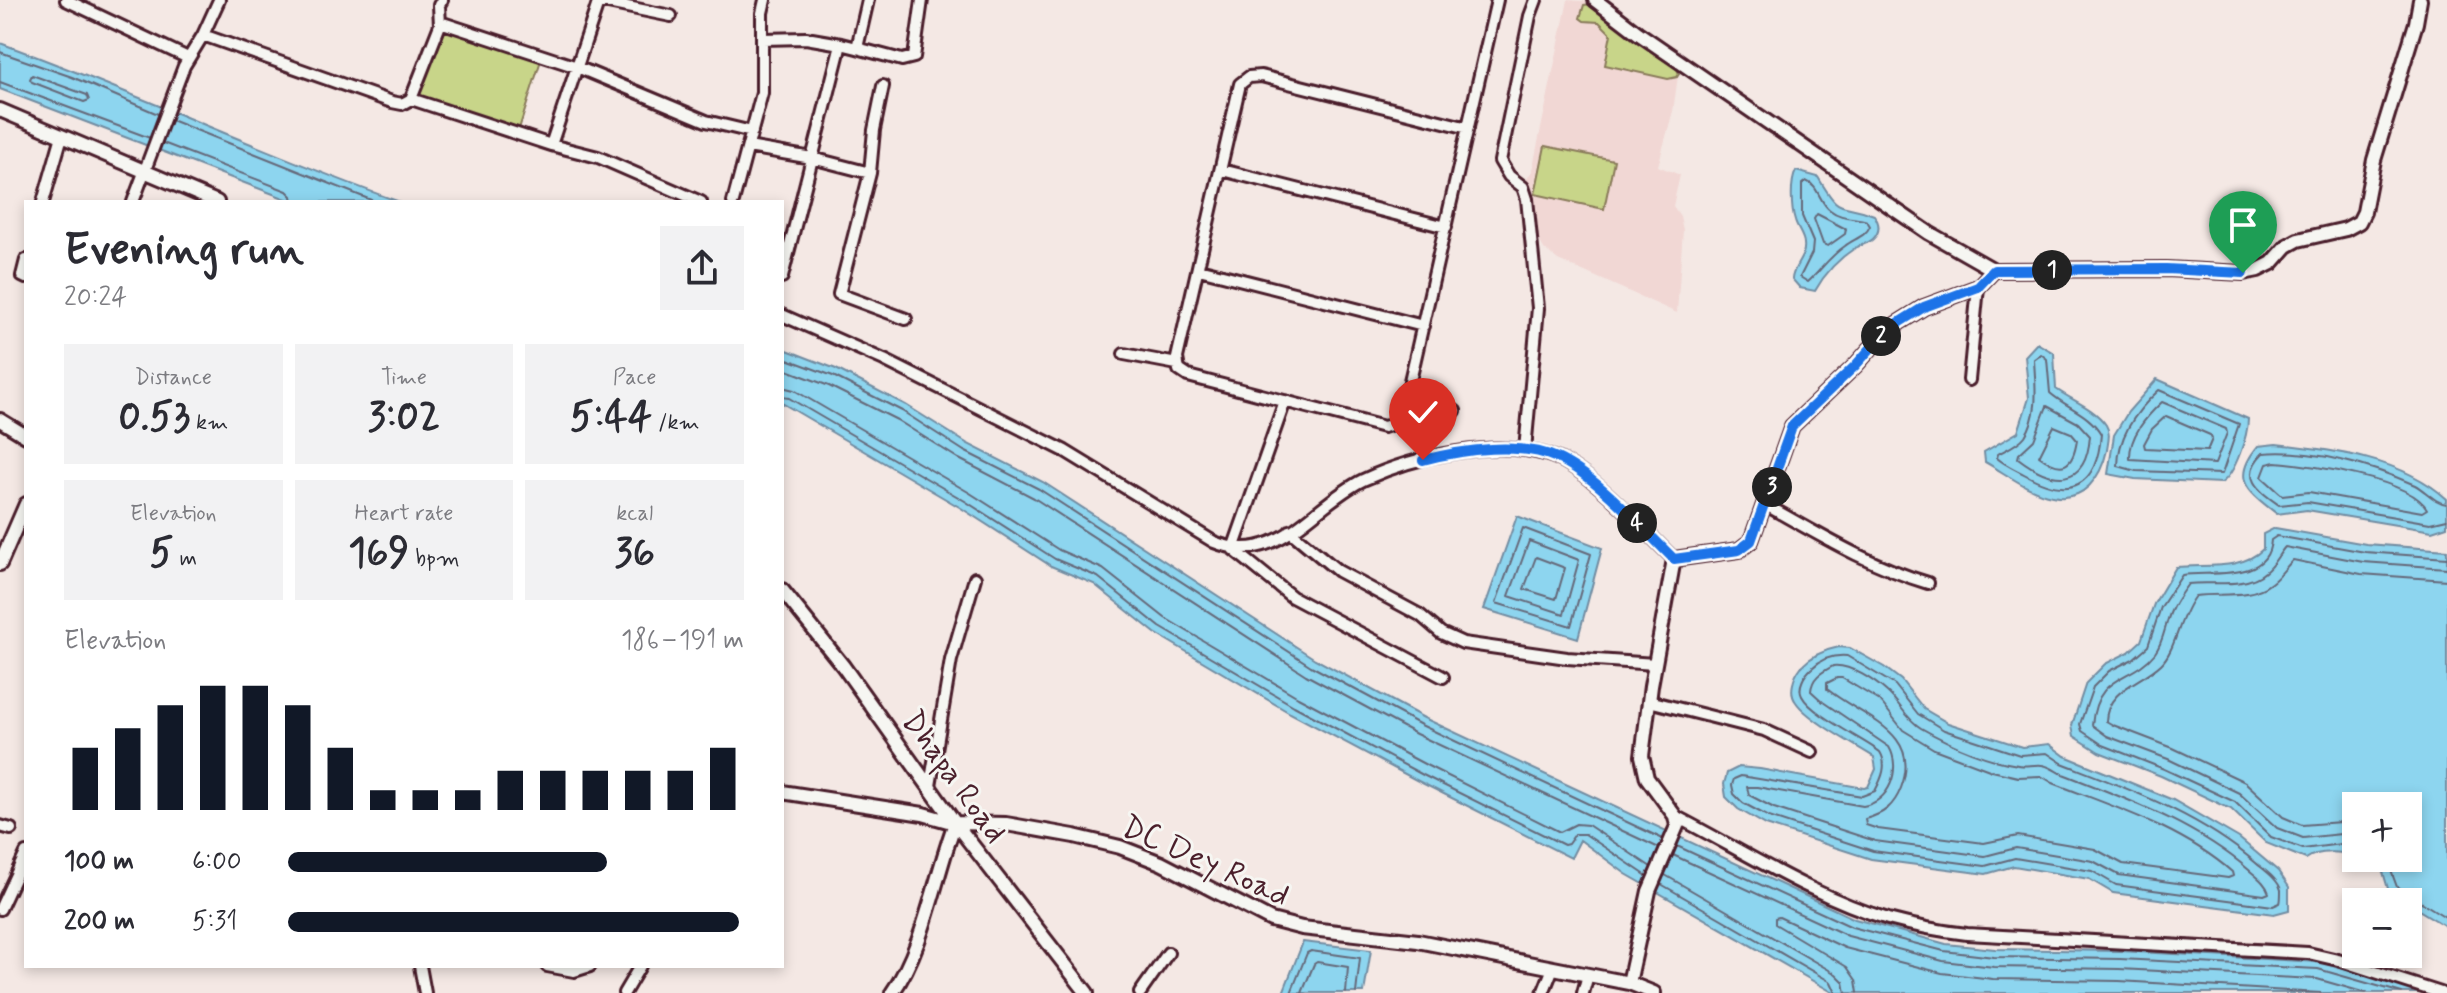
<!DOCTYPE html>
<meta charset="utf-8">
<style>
body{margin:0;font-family:Mynerve,sans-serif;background:#f2f2f3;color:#2b2b33;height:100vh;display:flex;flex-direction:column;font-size:30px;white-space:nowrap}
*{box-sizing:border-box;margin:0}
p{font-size:26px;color:#7c7c81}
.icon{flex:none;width:44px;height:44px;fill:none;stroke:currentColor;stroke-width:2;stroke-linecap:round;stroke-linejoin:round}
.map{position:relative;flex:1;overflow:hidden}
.panel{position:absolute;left:24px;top:200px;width:760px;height:768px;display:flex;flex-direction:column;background:#fff;border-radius:0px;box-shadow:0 4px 12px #0003}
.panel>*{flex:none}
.tools{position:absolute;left:2342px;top:792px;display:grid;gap:16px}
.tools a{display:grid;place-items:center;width:80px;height:80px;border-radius:0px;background:#fff;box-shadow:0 4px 12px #0003;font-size:40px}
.pin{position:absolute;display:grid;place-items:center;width:68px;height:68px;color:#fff;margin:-82px -34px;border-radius:50% 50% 50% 0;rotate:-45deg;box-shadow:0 0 8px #0007}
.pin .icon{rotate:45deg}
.km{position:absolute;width:40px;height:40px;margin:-20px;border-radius:50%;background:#222;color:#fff;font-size:22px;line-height:40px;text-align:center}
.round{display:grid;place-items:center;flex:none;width:84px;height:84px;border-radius:0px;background:#f2f2f3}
.summary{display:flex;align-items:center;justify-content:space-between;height:136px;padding:0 40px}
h1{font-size:44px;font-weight:700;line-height:60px}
.stats{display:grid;grid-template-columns:repeat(3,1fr);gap:12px;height:136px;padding:8px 40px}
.stats div{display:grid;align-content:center;border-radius:0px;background:#f2f2f3;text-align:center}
.stats b{font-size:40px;font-weight:700}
.stats small{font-size:22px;font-weight:400}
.stats p{font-size:22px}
.chart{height:224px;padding:16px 40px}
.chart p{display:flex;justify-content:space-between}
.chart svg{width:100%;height:144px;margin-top:8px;stroke:#111827;stroke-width:6}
ul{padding:0 40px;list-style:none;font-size:26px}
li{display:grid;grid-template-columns:128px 96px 1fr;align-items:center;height:60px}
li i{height:20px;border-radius:10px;background:#111827}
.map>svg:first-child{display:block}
</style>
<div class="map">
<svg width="2447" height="993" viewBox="0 0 2447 993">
<rect width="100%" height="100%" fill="#f4e8e4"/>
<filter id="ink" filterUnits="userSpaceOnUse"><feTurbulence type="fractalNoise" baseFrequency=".0125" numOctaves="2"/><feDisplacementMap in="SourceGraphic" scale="16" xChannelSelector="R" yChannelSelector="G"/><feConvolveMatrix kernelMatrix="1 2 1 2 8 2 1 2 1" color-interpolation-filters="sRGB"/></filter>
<g filter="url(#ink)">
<path fill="#f1d7d4" d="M1568 0 1593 2 1675 62 1679 69 1673 111 1658 166 1680 175 1673 206 1680 216 1683 230 1677 313 1558 260 1544 249 1535 233 1526 180 1532 171Z"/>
<path fill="#c8d589" stroke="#897a5a" stroke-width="2" d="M1592 4 1675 64 1679 74 1677 77 1668 79 1605 65 1611 34 1599 22 1584 21 1580 18 1584 5Z
M442 25 487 43 541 60 518 132 413 100Z
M1545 146 1614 160 1604 209 1535 194Z"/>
<path fill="#8dd5ef" stroke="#728ca1" stroke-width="2" d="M0 43C135 92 265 154 400 202H294L0 89Z
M1796 171 1818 177C1842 218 1837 200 1874 215 1879 222 1881 231 1873 239 1869 243 1861 245 1855 248 1838 259 1825 273 1815 291L1800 288 1792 279C1793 266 1806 257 1804 244 1804 236 1797 229 1795 221 1791 209 1790 182 1796 171Z
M2037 343 2054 353 2056 389C2073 401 2094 408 2106 425 2111 433 2108 442 2107 450 2101 477 2084 503 2052 496 2029 492 2005 473 1985 462L1984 452 2018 432 2029 398 2025 356Z
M782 348 836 369 906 405 968 444 1043 482 1315 659 1424 718 1855 919 1946 944 1995 949 2120 951 2320 962 2427 993H1834L1626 874 1580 840 1571 858 1420 782 1290 713 1155 633 1094 584 1051 566 961 508 782 403Z
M2157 379 2248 419C2248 435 2235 475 2221 483L2135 479 2108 474 2114 435 2128 412Z
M2276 444C2334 450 2402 458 2447 499V526L2432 531 2307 510 2277 514C2248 491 2230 480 2258 446Z
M1517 516 1602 548 1578 638 1484 609Z
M2275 528 2366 544 2447 550V927L2389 892 2383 872 2366 858H2408V806H2356V855C2341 852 2318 849 2306 859L2266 843 2231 809 2161 776 2099 752 2074 736 2072 725 2086 683 2105 664 2129 652 2141 641 2154 604 2176 567C2206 564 2241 571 2263 549V534Z
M1839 647 1850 648 1884 667 1901 680 1924 709 1948 723 2022 747 2049 744 2065 756 2173 800 2239 838 2278 871 2289 887V910L2274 914 2113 893 2089 879 2014 866 1986 874 1871 859 1766 825 1738 809 1726 797 1724 784 1727 773 1739 767 1760 769 1864 788 1868 787 1876 769 1874 757C1855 745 1808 720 1796 702 1788 692 1794 676 1801 667 1812 655 1824 650 1839 647Z
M1303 942 1371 950 1364 993H1283Z"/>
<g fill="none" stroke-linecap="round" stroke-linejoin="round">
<path stroke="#656879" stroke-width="2" d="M0 52 72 77 158 114
M32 75 87 95 89 100 84 102 32 82 30 79Z
M0 82 150 138
M171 120 376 202
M163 143 287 191 292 196 293 202
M1806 181C1819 186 1819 202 1830 210 1841 219 1855 217 1867 221L1870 226C1866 236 1854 239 1845 246 1830 256 1820 271 1808 282L1800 277 1812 253 1813 242 1802 216V184Z
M1817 214 1846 229 1845 234 1828 246 1823 244 1814 219Z
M2041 354 2047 359 2050 393C2067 408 2090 414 2101 434 2097 488 2070 500 2024 474 2015 469 2005 465 1997 458L1998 454C2007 449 2019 444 2025 436 2040 413 2035 384 2034 359Z
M782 357 833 376 902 411 964 451 1039 489 1311 666 1421 725 1663 839
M782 368 829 386 897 420 959 459 1034 498 1306 675 1416 734 1659 848
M782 387 794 390 970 493 1059 550 1103 569 1165 618 1298 697 1428 766 1560 832 1576 824 1588 825 1651 867
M2159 390 2239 424 2222 474 2136 471 2118 466C2118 435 2137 410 2159 390Z
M782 397 789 398 965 501 1055 559 1098 577 1160 627 1294 706 1423 775 1564 845 1568 844 1575 834H1585L1647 876
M2162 402 2226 429 2227 433 2215 464 2130 459C2129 436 2146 417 2162 402Z
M2047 406 2078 423 2090 436C2086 489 2052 484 2018 458L2019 454 2034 440Z
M2166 416 2210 435 2212 439 2207 451 2145 448 2144 444 2152 429Z
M2054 426 2071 433 2077 440C2073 468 2062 473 2039 456Z
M2276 462C2309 465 2411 479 2427 509L2422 512 2309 492 2282 495 2262 477 2267 464Z
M2447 504C2435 503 2426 491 2415 485 2370 465 2313 449 2263 453 2239 477 2258 490 2279 505L2308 502 2430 523 2447 519
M1523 528 1591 554 1571 626 1496 603Z
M1529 541 1579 560 1564 614 1509 596Z
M1536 557 1565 568 1556 599 1524 589Z
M1847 656 1895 685 1918 714 1944 730 2020 755 2047 753 2062 763C2131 790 2199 814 2256 863 2264 870 2278 879 2281 890 2281 892 2281 901 2280 903L2273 906 2116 885 2092 871 2015 858 1985 866 1873 851 1769 817 1743 803 1734 794 1732 785 1734 779 1741 776 1862 796 1875 791C1882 778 1888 765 1880 752 1863 739 1811 714 1802 696 1797 686 1805 674 1812 668 1821 659 1834 655 1847 656Z
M1833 666C1850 664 1875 681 1887 692 1900 703 1906 719 1921 728 1949 744 1985 760 2018 765 2039 768 2037 759 2058 772 2126 799 2193 822 2249 870 2257 877 2266 883 2269 893L2264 895 2119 875 2093 861 2016 848 1985 856 1875 841 1774 808 1749 795 1747 787H1757L1863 806C1889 803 1902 769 1889 747L1823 702 1811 691C1812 677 1822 672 1833 666Z
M1837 678H1842L1880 701 1903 730 1934 749 1992 771 2018 777 2041 776 2053 783C2114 807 2182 828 2232 872L2233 876 2228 878 2123 864 2095 849 2018 836 1984 843 1878 829 1866 825 1865 819C1884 814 1894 806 1901 788 1923 731 1862 718 1827 689V683Z
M2356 824 2341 822 2302 825 2283 817 2245 782 2173 748 2113 725 2106 721C2107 689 2141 683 2161 664 2176 650 2179 616 2195 596 2219 592 2250 600 2271 583 2279 577 2286 567 2293 560L2361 574 2447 580
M2356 836 2341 834 2303 838 2277 828 2239 793 2168 759 2107 736 2092 725C2097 672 2131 683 2155 653 2164 641 2165 624 2171 611 2175 602 2182 592 2188 584 2211 581 2246 589 2265 572 2274 565 2278 555 2285 547L2363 562 2447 568
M1677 846 1852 927 1944 951 1994 957 2120 959 2318 969 2402 993
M2356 847 2341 844 2303 849 2271 837 2235 802 2164 769 2103 745 2082 731 2080 724 2093 687 2109 671 2133 659 2148 646 2161 607 2182 575C2211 571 2269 582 2271 540L2277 536 2365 552 2447 558
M1673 855 1848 936 1943 961 1994 967 2119 969 2295 978 2317 979 2366 993
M2378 858 2390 868 2397 887 2447 918
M1665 875 1836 974 1844 982 1846 993
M1661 884 1831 982 1836 993
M1291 993 1307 953 1311 951 1360 958 1356 993
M1302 993 1314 964 1317 962 1348 967 1346 993
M1858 993 1856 980 1847 967 1775 924V918L1779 917 1845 948 1942 973 1993 979 2119 981 2321 993"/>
<g stroke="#4a1f2b" stroke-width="16">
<path id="minor" d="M66 0 188 58
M598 1 671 16
M440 22 577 67 706 121 752 132
M203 35 392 102 402 104 411 99 440 25 439 5 442 0
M762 39 806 38 841 44
M857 48 902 60 914 57 922 0
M883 86 874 130 870 173 839 294 906 319
M411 99 551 145 598 157 701 202
M1468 128 1261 76 1249 77 1240 84 1177 358 1179 370 1188 376 1384 427 1396 423 1402 416 1497 0
M551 145 599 0
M748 147 812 158 870 173
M1222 170 1446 227
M43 202 62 136
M133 202 184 66 203 35 219 0
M733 202 762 93V13L765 0
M26 260 22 276 26 278
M1199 269 1423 326
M782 277 841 44 857 48 868 0
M782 315 884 360 1065 451 1214 542C1277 568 1312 505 1363 480 1415 456 1499 437 1554 457 1590 470 1645 531 1674 559
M1124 354 1177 364
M1969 380 1978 287
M1285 401 1233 549 1292 597 1443 677
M1405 401 1455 411
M1525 450 1538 308 1527 199 1523 187 1509 176 1500 161 1530 16 1536 0
M1766 505C1818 534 1870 566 1928 583
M1290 531 1338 571 1420 615 1441 633 1463 643 1567 658 1655 664
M1649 701 1764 730 1812 752
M930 786 951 660 975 578
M1675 816C1743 851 1814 897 1888 919 1914 926 1940 931 1967 934L2308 953 2338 960 2441 993
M0 826 11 829
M0 909 26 853
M420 966 425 993
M547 966 574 971 590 966
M624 993 640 966
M1140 993 1168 953
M1543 993 1553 968
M1583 993 1588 975"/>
</g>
<g stroke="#4a1f2b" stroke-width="18">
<path id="tertiary" d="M1595 0 1638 33 1929 233 1994 270 2166 269 2243 273 2258 270 2272 263 2287 246 2298 240 2346 229 2359 222 2364 212 2374 160 2416 23 2420 0
M0 110 217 202
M0 420 26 436
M0 564 26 504
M782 590 843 666 955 823 1087 993
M782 792 923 814 955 823 1006 824 1074 836 1120 847 1161 863 1271 920 1302 928 1418 941 1629 983 1654 993
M1629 983 1649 891 1677 826 1675 816 1647 778 1642 756 1651 686 1674 559 1739 550 1751 541 1792 426 1855 366 1887 330 1924 307 1978 287 1994 270
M892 993C924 948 935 876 955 823"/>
</g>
<use href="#minor" stroke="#f6f6f2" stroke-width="10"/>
<use href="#tertiary" stroke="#f6f6f2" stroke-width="12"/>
</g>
</g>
<g fill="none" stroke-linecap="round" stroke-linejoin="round" filter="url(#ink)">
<g stroke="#fff" stroke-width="16">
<path id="route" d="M1423 460C1462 450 1520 441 1557 458 1598 477 1641 527 1674 559L1739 550 1751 541 1792 426 1855 366 1887 330 1924 307 1978 287 1994 270 2166 269 2243 273"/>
</g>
<use href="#route" stroke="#1a73e8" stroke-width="10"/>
</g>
<g text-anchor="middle" stroke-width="6" stroke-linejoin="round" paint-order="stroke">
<g font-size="32" fill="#4a1f2b" stroke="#f6f6f2">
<text transform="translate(955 776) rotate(54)" y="11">Dhapa Road</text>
<text transform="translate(1206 860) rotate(24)" y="11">DC Dey Road</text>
</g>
</g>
</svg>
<div class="tools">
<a>+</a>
<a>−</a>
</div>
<div class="pin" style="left:2243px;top:273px;background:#1e9e55"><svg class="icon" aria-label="arrive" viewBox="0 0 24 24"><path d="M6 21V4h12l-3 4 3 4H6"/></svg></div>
<div class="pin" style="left:1423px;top:460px;background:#d93025"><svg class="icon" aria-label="check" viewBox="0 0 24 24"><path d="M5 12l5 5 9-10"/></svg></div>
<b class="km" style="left:2052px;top:270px">1</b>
<b class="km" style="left:1881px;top:336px">2</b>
<b class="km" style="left:1772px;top:487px">3</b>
<b class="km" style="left:1637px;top:523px">4</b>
<section class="panel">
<div class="summary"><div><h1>Evening run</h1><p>20:24</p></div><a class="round"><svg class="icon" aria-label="share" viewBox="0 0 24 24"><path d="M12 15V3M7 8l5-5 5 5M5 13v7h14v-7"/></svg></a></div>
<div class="stats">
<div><p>Distance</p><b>0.53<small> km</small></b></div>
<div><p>Time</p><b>3:02</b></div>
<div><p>Pace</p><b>5:44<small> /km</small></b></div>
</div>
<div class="stats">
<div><p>Elevation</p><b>5<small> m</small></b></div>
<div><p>Heart rate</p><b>169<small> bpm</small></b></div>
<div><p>kcal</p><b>36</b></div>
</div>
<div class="chart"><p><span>Elevation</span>186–191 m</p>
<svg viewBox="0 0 160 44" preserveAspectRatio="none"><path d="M5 44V25M15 44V19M25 44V12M35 44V6M45 44V6M55 44V12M65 44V25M75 44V38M85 44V38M95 44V38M105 44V32M115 44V32M125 44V32M135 44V32M145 44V32M155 44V25"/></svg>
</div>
<ul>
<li><b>100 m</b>6:00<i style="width:70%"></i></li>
<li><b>200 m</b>5:31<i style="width:99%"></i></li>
</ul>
</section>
</div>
